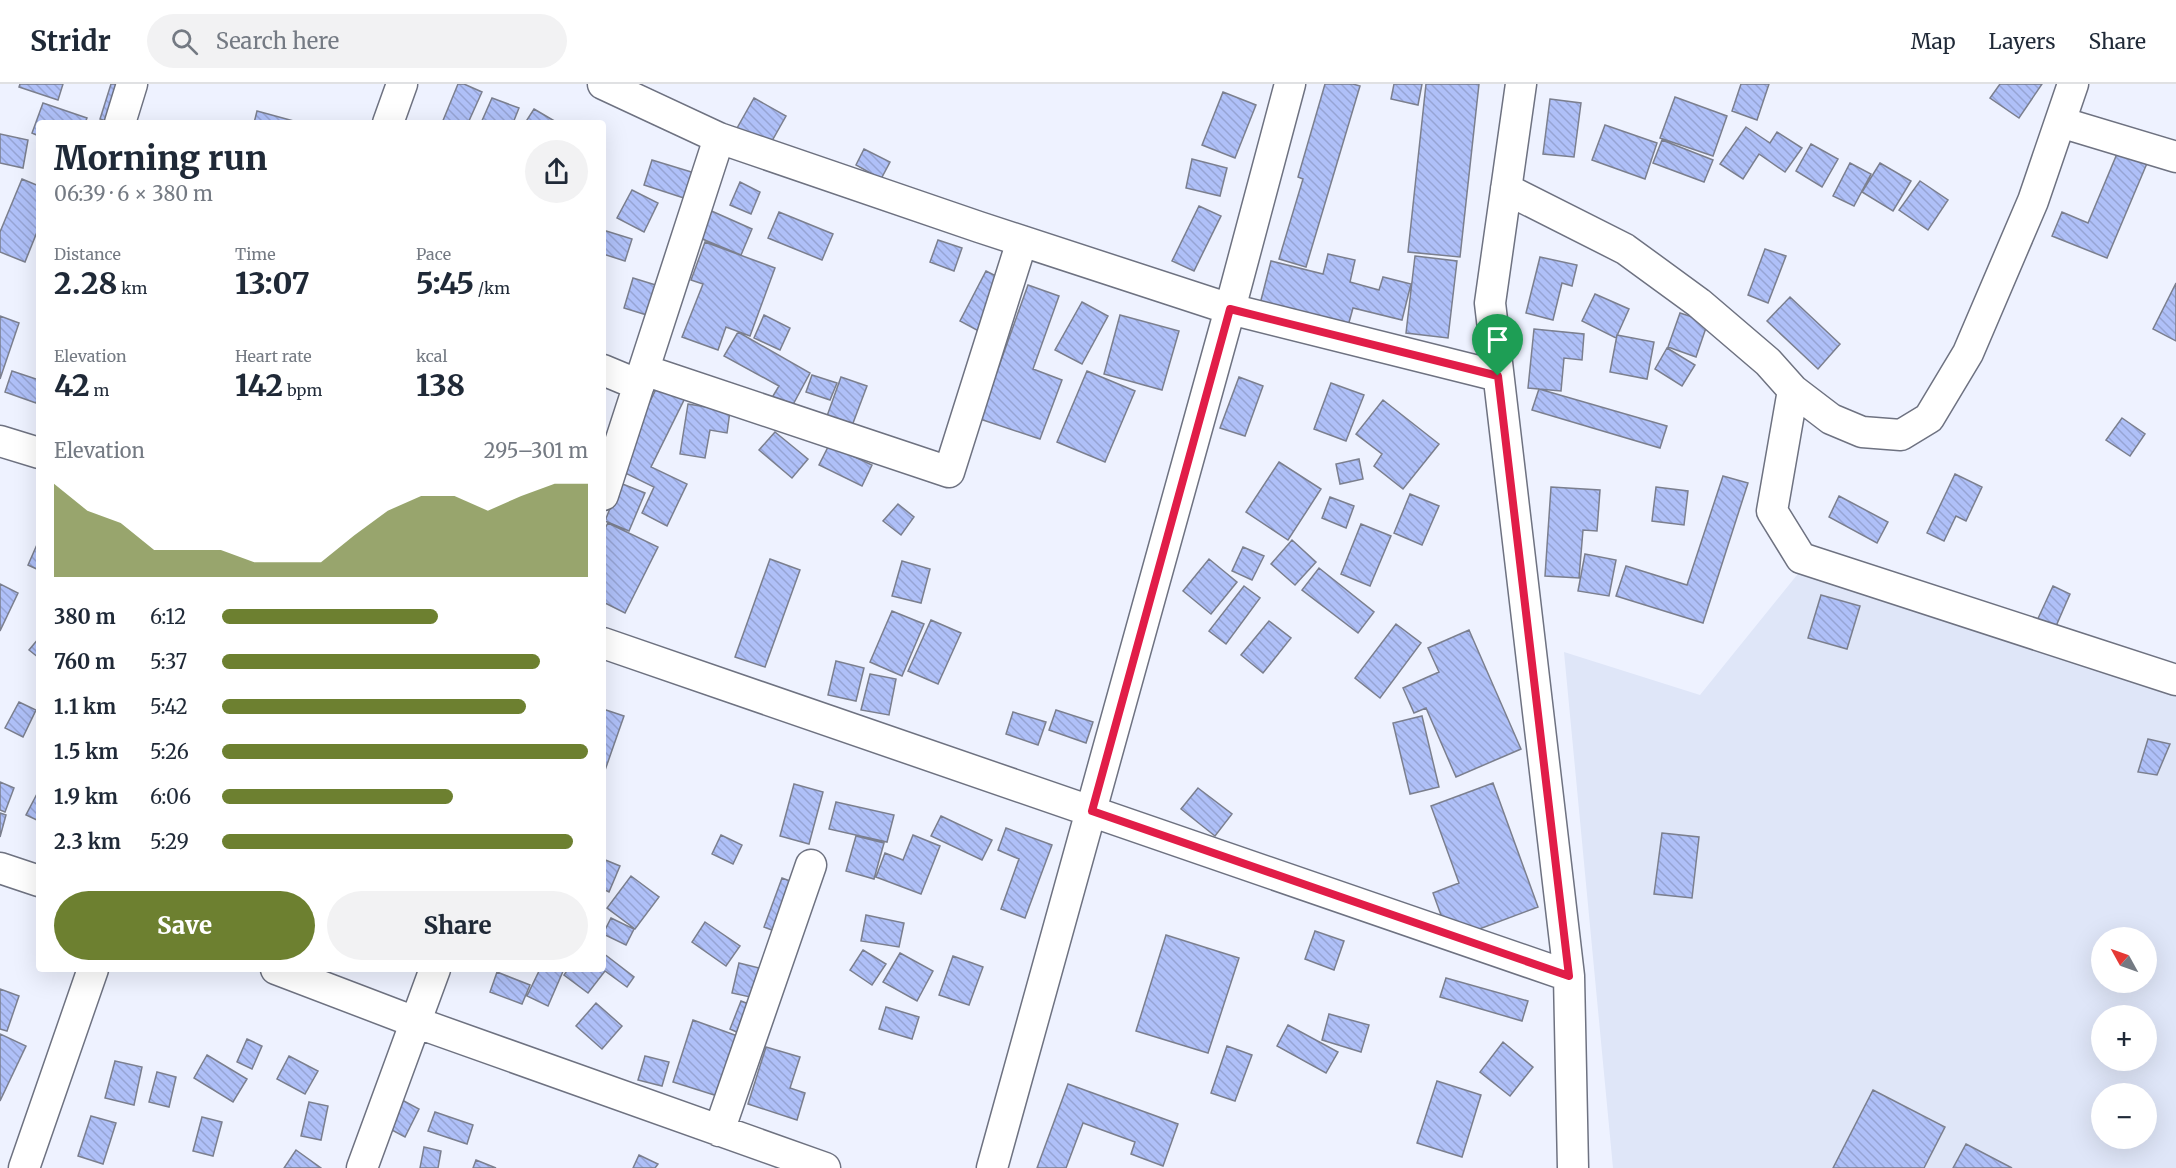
<!DOCTYPE html>
<meta charset="utf-8">
<style>
body{margin:0;font-family:Merriweather,serif;background:#f2f2f3;color:#1f2937;height:100vh;display:flex;flex-direction:column;font-size:22px;white-space:nowrap}
*{box-sizing:border-box;margin:0}
p{font-size:20px;color:#747a83}
.icon{flex:none;width:33px;height:33px;fill:none;stroke:currentColor;stroke-width:2;stroke-linecap:round;stroke-linejoin:round}
.map{position:relative;flex:1;overflow:hidden}
.details{position:absolute;left:36px;top:36px;width:570px;height:852px;display:flex;flex-direction:column;background:#fff;border-radius:6px;box-shadow:0 6px 24px #0002}
.details>*{flex:none}
.needle{width:39px;rotate:310deg}
.tools{position:absolute;left:2091px;top:843px;display:grid;gap:12px}
.tools a{display:grid;place-items:center;width:66px;height:66px;border-radius:50%;background:#fff;box-shadow:0 6px 24px #0002;font-size:30px}
.pin{position:absolute;display:grid;place-items:center;width:51px;height:51px;color:#fff;margin:-62px -26px;border-radius:50% 50% 50% 0;rotate:-45deg;box-shadow:0 0 6px #0007}
.pin .icon{rotate:45deg}
.round{display:grid;place-items:center;flex:none;width:63px;height:63px;border-radius:32px;background:#f2f2f3}
.summary{display:flex;align-items:center;justify-content:space-between;height:102px;padding:0 18px}
h1{font-size:33px;font-weight:800;line-height:45px}
.figures{display:grid;grid-template-columns:repeat(3,1fr);gap:9px;height:102px;padding:6px 18px}
.figures div{display:grid;align-content:center}
.figures b{font-size:30px;font-weight:800}
.figures small{font-size:16px;font-weight:400}
.figures p{font-size:16px}
.chart{height:168px;padding:12px 18px}
.chart p{display:flex;justify-content:space-between}
.chart svg{width:100%;height:108px;margin-top:6px;fill:#6d8030;opacity:.7}
.cta{display:flex;gap:12px;margin-top:auto;padding:12px 18px}
.cta a{flex:1;height:69px;border-radius:36px;background:#6d8030;color:#fff;font-size:24px;font-weight:800;line-height:69px;text-align:center}
.cta a+a{background:#f2f2f3;color:#1f2937}
ul{padding:0 18px;list-style:none;font-size:20px}
li{display:grid;grid-template-columns:96px 72px 1fr;align-items:center;height:45px}
li i{height:15px;border-radius:8px;background:#6d8030}
header{display:flex;align-items:center;gap:36px;box-sizing:border-box;height:84px;padding:0 30px;background:#fff;border-bottom:2px solid #e0e1e3}
header strong{font-size:28px}
nav{display:flex;gap:33px;margin-inline-start:auto;font-size:21px}
.search{width:420px;height:54px;background:#f2f2f3;display:flex;align-items:center;gap:15px;box-sizing:border-box;padding:0 21px;border-radius:33px;color:#747a83;font-size:22px}
.map>svg:first-child{display:block}
</style>
<header>
<strong>Stridr</strong>
<div class="search"><svg class="icon" aria-label="search" viewBox="0 0 24 24"><circle cx="10" cy="10" r="6"/><path d="M15 15l6 6"/></svg>Search here</div>
<nav><a>Map</a><a>Layers</a><a>Share</a></nav>
</header>
<div class="map">
<svg width="2176" height="1084" viewBox="0 0 2176 1084">
<defs>
<pattern id="building-back-hatch" width="6" height="6" patternUnits="userSpaceOnUse" patternTransform="scale(1.5)"><rect width="6" height="6" fill="#afc0f8"/><path d="M-1 5l2 2M0 0l6 6M5-1l2 2" fill="none" stroke="#96a4d4"/></pattern>
</defs>
<rect width="100%" height="100%" fill="#eef2ff"/>
<path fill="#dfe6f8" fill-rule="evenodd" d="M1809 476 2176 602V1084H1613L1564 568 1700 611ZM2102 854H2146V898H2102ZM2102 932H2146V976H2102ZM2102 1010H2146V1054H2102Z"/>
<path fill="url(#building-back-hatch)" stroke="#7b7f8e" stroke-width="1.5" d="M20 0H63L58 16 19 3Z
M111 0H122L112 39 100 35Z
M458 0H464L482 8 468 39H442Z
M1325 0H1353L1360 2 1306 183 1279 175 1303 95 1298 93Z
M1394 0H1422L1418 21 1391 15Z
M1426 0H1479L1460 173 1408 168Z
M1741 0H1769L1757 36 1732 27Z
M2000 0H2042L2019 34 1990 14Z
M1223 8 1256 21 1235 74 1202 61Z
M1675 13 1727 32 1713 72 1660 54Z
M492 14 519 24 513 39H481Z
M754 14 786 32 768 64 736 46Z
M1550 15 1581 19 1574 73 1543 70Z
M43 19 87 34 85 39H39V52L32 49Z
M534 25 558 39H525Z
M257 27 301 39H254Z
M1605 41 1657 59 1645 95 1592 76Z
M1746 43 1770 59 1777 48 1802 64 1785 88 1759 70 1743 95 1720 80Z
M0 50 28 56 23 84 0 79Z
M1662 56 1713 76 1704 98 1653 79Z
M1811 60 1838 75 1822 103 1796 87Z
M864 65 890 78 881 95 856 81Z
M2119 65 2148 77 2107 174 2052 152 2062 128 2088 139Z
M1192 75 1227 84 1220 112 1186 104Z
M652 76 698 90 690 116 644 101Z
M1850 79 1871 90 1854 122 1833 112Z
M1880 79 1911 97 1893 127 1862 108Z
M22 95 39 102V143L25 178 0 168V148Z
M1920 97 1948 116 1928 146 1899 126Z
M740 98 760 108 751 130 730 121Z
M632 106 658 119 644 148 617 134Z
M1199 122 1221 132 1194 187 1172 177Z
M707 125 752 145 741 171 695 152Z
M779 128 833 150 822 176 768 154Z
M603 146 632 155 625 177 603 170Z
M938 156 962 164 954 187 930 178Z
M705 158 775 184 750 252 726 243 718 266 682 253 703 200 691 196Z
M1765 165 1786 172 1768 219 1748 211Z
M1328 170 1355 176 1350 198 1379 206 1383 193 1411 200 1402 236 1353 224 1348 242 1260 220 1271 177 1323 190Z
M1415 172 1457 177 1448 254 1406 249Z
M1540 173 1577 181 1572 202 1562 199 1553 236 1526 229Z
M986 187 1012 200 986 251 960 237Z
M633 194 659 202 650 232 624 224Z
M2176 199V257L2153 245Z
M1028 201 1059 212 1033 285 1062 296 1040 355 980 335Z
M1595 210 1629 225 1616 254 1582 237Z
M1790 213 1840 260 1818 285 1767 237Z
M1082 218 1108 232 1082 280 1055 266Z
M1680 229 1708 238 1696 273 1668 263Z
M764 231 790 244 780 266 754 254Z
M1120 231 1179 247 1162 306 1104 290Z
M0 232 19 239 0 295Z
M1534 245 1584 250 1582 276 1564 274 1561 307 1528 304Z
M738 248 810 289 789 328 770 317 779 302 724 272Z
M1617 251 1654 258 1647 295 1610 288Z
M1667 264 1695 281 1682 302 1655 285Z
M12 287 39 296V309L36 319 5 308Z
M1087 287 1135 307 1105 378 1057 358Z
M812 291 837 299 830 316 806 308Z
M841 293 867 302 847 355 822 346Z
M1239 293 1263 302 1245 352 1220 344Z
M1331 299 1364 311 1346 357 1314 345Z
M658 301 685 314 651 383 687 400 667 442 642 429 654 403 617 385Z
M1539 305 1667 342 1660 364 1532 326Z
M1383 316 1439 360 1403 405 1374 382 1382 370 1356 350Z
M688 320 730 327 727 349 710 346 705 374 680 370Z
M2122 334 2145 350 2130 372 2106 356Z
M775 348 808 375 792 394 759 366Z
M829 361 872 381 862 402 819 381Z
M1359 375 1363 395 1340 400 1336 380Z
M1279 378 1321 405 1288 456 1246 428Z
M1955 390 1982 403 1966 437 1956 432 1944 457 1927 449Z
M1723 392 1748 399 1703 539 1616 512 1626 482 1687 501Z
M620 399 645 409 629 447 605 437Z
M1551 403 1600 406 1597 447 1583 446 1579 494 1545 492Z
M1656 403 1688 407 1684 441 1652 437Z
M1410 410 1439 422 1422 461 1394 449Z
M1839 412 1888 438 1877 459 1829 433Z
M1330 413 1354 422 1346 444 1322 434Z
M898 420 914 433 901 451 883 437Z
M608 439 658 463 625 529 603 518V448Z
M1361 440 1391 452 1370 502 1341 490Z
M39 456V486L28 481Z
M1292 456 1316 478 1295 501 1271 480Z
M1243 463 1264 472 1252 496 1232 487Z
M1585 470 1616 476 1609 512 1578 507Z
M770 475 800 486 765 583 735 573Z
M1209 475 1237 498 1211 530 1183 507Z
M902 477 930 485 921 519 892 512Z
M1319 484 1374 528 1358 549 1302 506Z
M0 500 18 509 0 547Z
M1244 502 1260 514 1226 560 1209 547Z
M2053 502 2070 510 2053 549 2035 541Z
M1821 511 1860 522 1847 565 1808 554Z
M892 527 924 540 902 592 870 578Z
M931 536 961 549 938 600 908 587Z
M1269 537 1291 554 1263 589 1241 571Z
M1396 540 1421 559 1380 614 1355 594Z
M1469 546 1521 665 1456 693 1426 624 1414 629 1403 604 1439 588 1428 564Z
M39 554V574L29 566Z
M836 577 864 584 856 617 828 611Z
M870 590 896 595 889 631 861 626Z
M19 618 36 626 23 653 5 644Z
M603 625 624 632 603 692Z
M1056 626 1093 638 1086 659 1049 646Z
M1013 628 1046 638 1038 661 1006 650Z
M1422 632 1439 703 1410 710 1393 639Z
M2148 655 2170 660 2157 691 2138 688Z
M0 698 14 704 5 728 0 726Z
M1493 699 1538 823 1450 856 1433 809 1459 799 1431 722Z
M794 700 823 708 809 760 780 752Z
M1198 704 1232 730 1215 752 1181 725Z
M39 706V737L26 731Z
M836 718 894 731 887 758 829 745Z
M0 729 6 731 0 753Z
M941 732 992 756 982 776 931 752Z
M1006 744 1052 761 1025 834 1001 825 1019 775 998 766Z
M1662 749 1699 753 1692 814 1654 810Z
M721 751 742 761 733 780 712 770Z
M913 751 940 762 921 810 876 793 885 769 903 776Z
M856 752 884 759 874 795 846 787Z
M603 775 620 782 609 808 603 805Z
M631 792 659 813 635 845 607 824Z
M782 794 803 802 785 851 764 843Z
M866 831 904 839 899 863 861 857Z
M611 834 634 845 626 861 603 850Z
M705 838 740 862 726 882 692 858Z
M1315 847 1344 857 1334 886 1305 875Z
M1166 851 1239 874 1208 969 1136 947Z
M863 866 886 880 872 901 850 886Z
M603 869 634 893 627 903 605 887 588 909 564 891 568 885H603Z
M900 869 933 887 917 917 883 898Z
M953 872 983 883 969 921 939 911Z
M739 879 771 887 764 916 732 909Z
M540 885H564L548 922 527 912Z
M497 888 530 901 522 920 490 908Z
M1446 894 1528 917 1522 937 1440 913Z
M0 905 19 912 7 947 0 945Z
M741 917 761 925 750 954 730 945Z
M596 919 622 942 602 965 576 942Z
M886 923 919 933 912 955 879 945Z
M1329 930 1369 941 1361 968 1322 956Z
M693 936 746 955 727 1015 673 998Z
M1288 941 1338 968 1326 989 1277 962Z
M0 950 26 962 0 1017Z
M247 955 262 962 252 985 237 978Z
M1503 958 1533 983 1510 1012 1480 988Z
M1227 962 1252 971 1235 1017 1211 1009Z
M766 963 800 973 790 1004 805 1009 797 1036 748 1020Z
M207 971 247 995 233 1018 194 994Z
M289 972 318 987 305 1010 277 995Z
M645 972 669 978 662 1002 638 996Z
M115 977 142 983 134 1021 105 1014Z
M157 988 176 993 169 1023 149 1018Z
M1437 997 1481 1011 1462 1073 1417 1059Z
M1068 1000 1178 1040 1163 1082 1131 1070 1135 1058 1083 1039 1066 1084H1037Z
M1873 1006 1945 1043 1924 1084H1833Z
M402 1016 419 1025 405 1053 388 1044Z
M309 1018 328 1022 321 1056 301 1052Z
M435 1028 473 1041 467 1060 428 1047Z
M91 1032 116 1039 103 1080 78 1072Z
M202 1033 222 1038 213 1072 193 1067Z
M1966 1060 2012 1084H1953Z
M424 1063 441 1067 438 1084H420Z
M296 1066 321 1084H284Z
M639 1071 658 1080 655 1084H633Z
M476 1076 496 1084H473Z"/>
<g fill="none" stroke-linecap="round" stroke-linejoin="round">
<g stroke="#6e7281" stroke-width="33">
<path id="minor" d="M603 0 719 54 979 143 1230 225 1498 292
M1521 0 1490 219 1569 892 1573 1084
M2060 38 2176 73
M120 39 132 0
M388 39 402 0
M1506 105 1625 165 1699 219 1768 278 1793 306 1831 335 1862 348 1901 351 1929 334 1968 269 2033 117 2073 0
M603 286 639 301
M644 286 949 388 1022 157
M1793 306 1772 427 1801 474 2176 596
M0 357 39 369
M603 411 719 54
M603 559 1569 892
M0 784 39 797
M276 885 415 938 825 1084
M719 1047 811 781
M24 1084 93 885
M362 1084 435 885
M992 1084 1230 225 1290 0"/>
</g>
<use href="#minor" stroke="#fff" stroke-width="30"/>
</g>
<g fill="none" stroke-linecap="round" stroke-linejoin="round">
<g stroke="#fff" stroke-width="12">
<path id="route" d="M1230 225 1498 292 1569 892 1092 727Z"/>
</g>
<use href="#route" stroke="#e11d48" stroke-width="8"/>
</g>
</svg>
<div class="tools">
<a><svg class="needle" viewBox="-14 -14 28 28"><path d="M0-13l5 13h-10z" fill="#e53935"/><path d="M0 13l5-13h-10z" fill="#747a83"/></svg></a>
<a>+</a>
<a>−</a>
</div>
<div class="pin" style="left:1498px;top:292px;background:#1e9e55"><svg class="icon" aria-label="arrive" viewBox="0 0 24 24"><path d="M6 21V4h12l-3 4 3 4H6"/></svg></div>
<section class="details">
<div class="summary"><div><h1>Morning run</h1><p>06:39 · 6 × 380 m</p></div><a class="round"><svg class="icon" aria-label="share" viewBox="0 0 24 24"><path d="M12 15V3M7 8l5-5 5 5M5 13v7h14v-7"/></svg></a></div>
<div class="figures">
<div><p>Distance</p><b>2.28<small> km</small></b></div>
<div><p>Time</p><b>13:07</b></div>
<div><p>Pace</p><b>5:45<small> /km</small></b></div>
</div>
<div class="figures">
<div><p>Elevation</p><b>42<small> m</small></b></div>
<div><p>Heart rate</p><b>142<small> bpm</small></b></div>
<div><p>kcal</p><b>138</b></div>
</div>
<div class="chart"><p><span>Elevation</span>295–301 m</p>
<svg viewBox="0 0 160 44" preserveAspectRatio="none"><path d="M0 44V6L10 17L20 22L30 33L40 33L50 33L60 38L70 38L80 38L90 27L100 17L110 11L120 11L130 17L140 11L150 6L160 6V44z"/></svg>
</div>
<ul>
<li><b>380 m</b>6:12<i style="width:59%"></i></li>
<li><b>760 m</b>5:37<i style="width:87%"></i></li>
<li><b>1.1 km</b>5:42<i style="width:83%"></i></li>
<li><b>1.5 km</b>5:26<i style="width:100%"></i></li>
<li><b>1.9 km</b>6:06<i style="width:63%"></i></li>
<li><b>2.3 km</b>5:29<i style="width:96%"></i></li>
</ul>
<div class="cta"><a>Save</a><a>Share</a></div>
</section>
</div>
